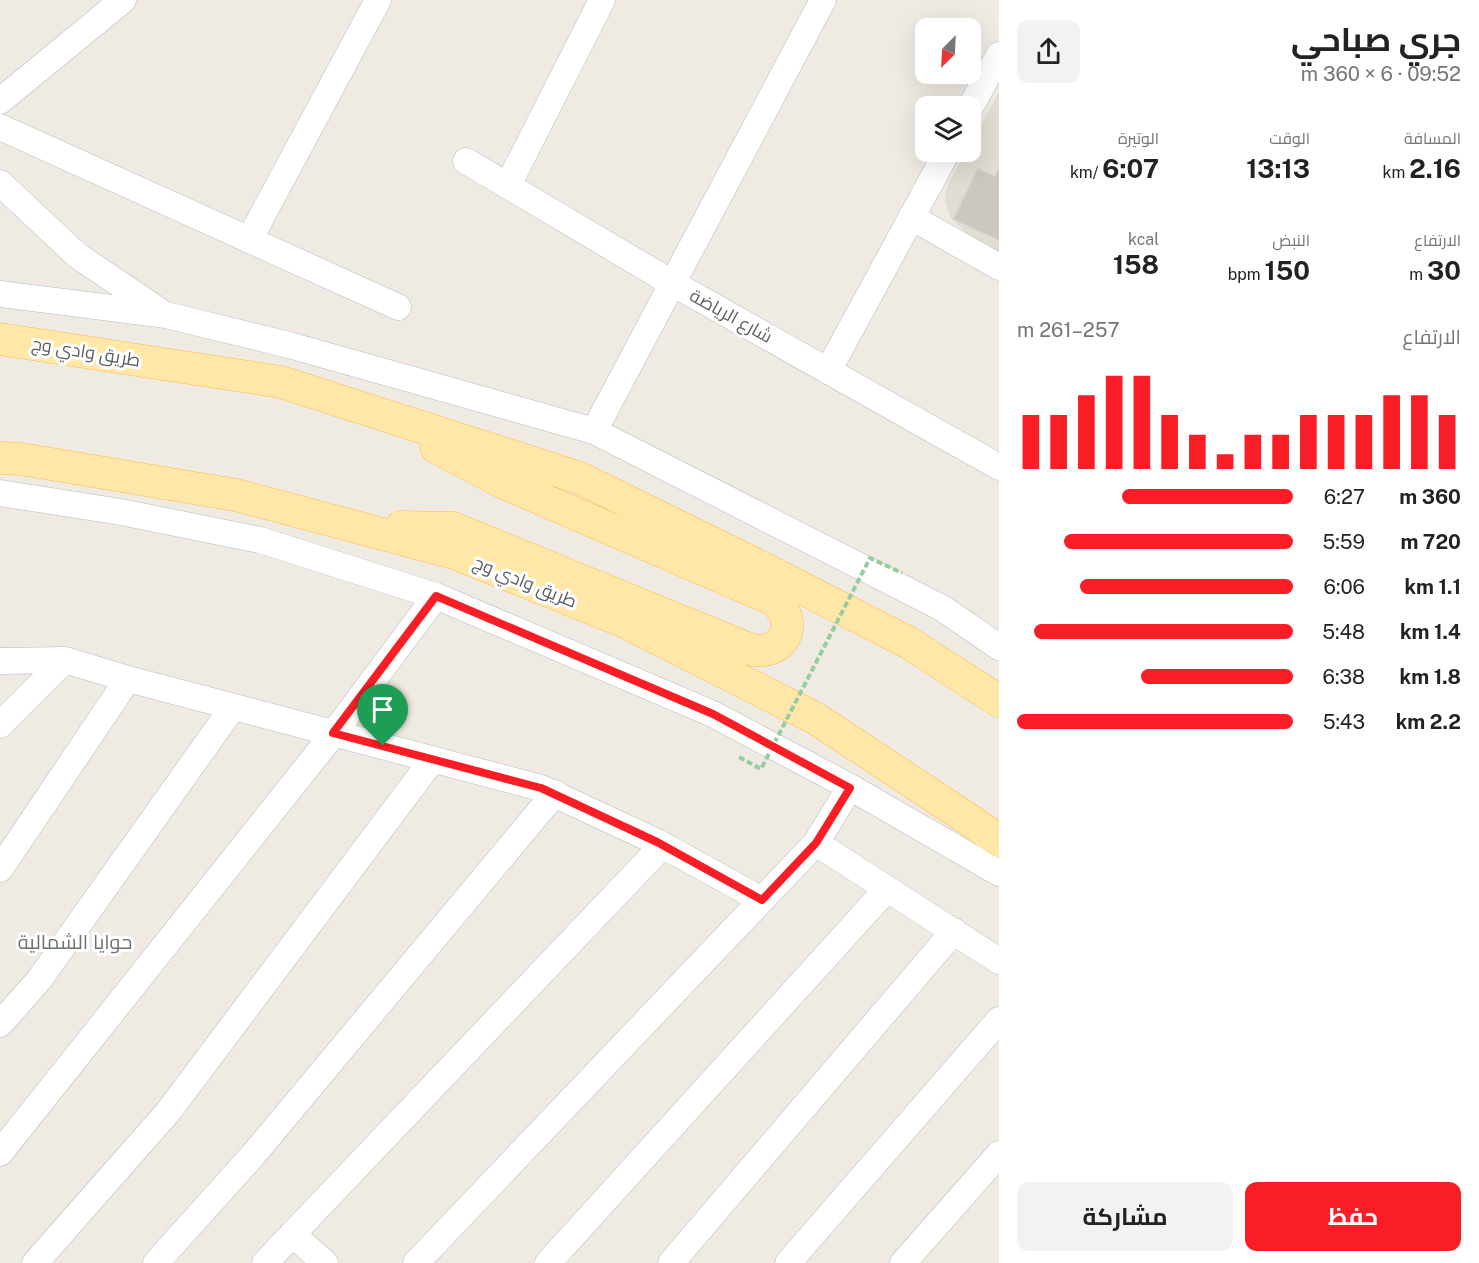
<!DOCTYPE html>
<html lang="ar">
<meta charset="utf-8">
<style>
body{margin:0;font-family:"Public Sans",Cairo,sans-serif;background:#f2f2f2;color:#222;direction:rtl;height:100vh;display:flex;flex-direction:column;font-size:22px;white-space:nowrap}
*{box-sizing:border-box;margin:0}
p{font-size:20px;color:#767676}
.icon{flex:none;width:33px;height:33px;fill:none;stroke:currentColor;stroke-width:2;stroke-linecap:round;stroke-linejoin:round}
.map{position:relative;flex:1;overflow:hidden;direction:ltr}
.details{display:flex;flex-direction:column;background:#fff;width:480px}
.details>*{flex:none}
.needle{width:39px;rotate:204deg}
.buttons{position:absolute;left:915px;top:18px;display:grid;gap:12px}
.buttons a{display:grid;place-items:center;width:66px;height:66px;border-radius:12px;background:#fff;box-shadow:0 6px 24px #0002;font-size:30px}
.pin{position:absolute;display:grid;place-items:center;width:51px;height:51px;color:#fff;margin:-62px -26px;border-radius:50% 50% 50% 0;rotate:-45deg;box-shadow:0 0 6px #0007}
.pin .icon{rotate:45deg}
.round{display:grid;place-items:center;flex:none;width:63px;height:63px;border-radius:12px;background:#f2f2f2}
.summary{display:flex;align-items:center;justify-content:space-between;height:102px;padding:0 18px}
h1{font-size:33px;font-weight:700;line-height:45px}
.metrics{display:grid;grid-template-columns:repeat(3,1fr);gap:9px;height:102px;padding:6px 18px}
.metrics div{display:grid;align-content:center}
.metrics b{font-size:26px;font-weight:700}
.metrics small{font-size:16px;font-weight:400}
.metrics p{font-size:16px}
.chart{height:168px;padding:12px 18px}
.chart p{display:flex;justify-content:space-between}
.chart svg{width:100%;height:108px;margin-top:6px;stroke:#f91e25;stroke-width:6}
.primary-button{display:flex;gap:12px;margin-top:auto;padding:12px 18px}
.primary-button a{flex:1;height:69px;border-radius:12px;background:#f91e25;color:#fff;font-size:24px;font-weight:700;line-height:69px;text-align:center}
.primary-button a+a{background:#f2f2f2;color:#222}
ul{padding:0 18px;list-style:none;font-size:20px}
li{display:grid;grid-template-columns:96px 72px 1fr;align-items:center;height:45px}
li i{height:15px;border-radius:8px;background:#f91e25}
main{display:flex;flex:1;min-height:0}
.map>svg:first-child{display:block}
</style>
<main>
<section class="details">
<div class="summary"><div><h1>جري صباحي</h1><p>09:52 · 6 × 360 m</p></div><a class="round"><svg class="icon" aria-label="share" viewBox="0 0 24 24"><path d="M12 15V3M7 8l5-5 5 5M5 13v7h14v-7"/></svg></a></div>
<div class="metrics">
<div><p>المسافة</p><b>2.16<small> km</small></b></div>
<div><p>الوقت</p><b>13:13</b></div>
<div><p>الوتيرة</p><b>6:07<small> /km</small></b></div>
</div>
<div class="metrics">
<div><p>الارتفاع</p><b>30<small> m</small></b></div>
<div><p>النبض</p><b>150<small> bpm</small></b></div>
<div><p>kcal</p><b>158</b></div>
</div>
<div class="chart"><p><span>الارتفاع</span>257–261 m</p>
<svg viewBox="0 0 160 44" preserveAspectRatio="none"><path d="M5 44V22M15 44V22M25 44V14M35 44V6M45 44V6M55 44V22M65 44V30M75 44V38M85 44V30M95 44V30M105 44V22M115 44V22M125 44V22M135 44V14M145 44V14M155 44V22"/></svg>
</div>
<ul>
<li><b>360 m</b>6:27<i style="width:62%"></i></li>
<li><b>720 m</b>5:59<i style="width:83%"></i></li>
<li><b>1.1 km</b>6:06<i style="width:77%"></i></li>
<li><b>1.4 km</b>5:48<i style="width:94%"></i></li>
<li><b>1.8 km</b>6:38<i style="width:55%"></i></li>
<li><b>2.2 km</b>5:43<i style="width:100%"></i></li>
</ul>
<div class="primary-button"><a>حفظ</a><a>مشاركة</a></div>
</section>
<div class="map">
<svg width="999" height="1263" viewBox="0 0 999 1263">
<rect width="100%" height="100%" fill="#efebe3"/>
<path fill="#e1ddd3" d="M999 92V252L967 234 950 217 945 199 948 184 966 152H970L971 143Z"/>
<path fill="#ccc7c1" stroke="#d4ccc0" stroke-width="1.5" d="M978 169 995 177 999 169V240L954 219Z"/>
<g fill="none" stroke-linecap="round" stroke-linejoin="round">
<g stroke="#b5babe" stroke-width="27">
<path id="minor" d="M0 101 123 0
M970 108 999 55
M0 127 398 307
M466 161 672 283 999 467
M0 183 78 256 161 312
M508 185 602 0
M911 217 999 267
M249 240 378 0
M0 294 166 315 289 345 594 431 942 608 999 647
M828 371 947 152
M594 431 823 0
M0 493 121 512 260 540 436 596 713 714 850 787 999 873
M0 661 65 660 128 679 541 788 657 842 762 900
M0 725 65 660
M816 843 850 787
M0 869 128 679
M0 1024 39 980 233 707
M0 1153 334 733 436 596
M292 1234 325 1263
M35 1263 168 1112 433 759
M156 1263 254 1154 555 793
M265 1263 663 845
M416 1263 816 843 999 961
M548 1263 887 889
M671 1263 954 931
M788 1263 999 1020
M903 1263 999 1154"/>
</g>
<g stroke="#feb94c" stroke-width="33">
<path id="major" d="M0 339 281 382 580 478 765 569 909 643 999 701
M0 458 21 459 236 495 454 553 625 622 815 718 968 819 999 841
M401 527 453 528 749 649C784 658 802 621 772 599L502 482 436 447"/>
</g>
<use href="#minor" stroke="#fff" stroke-width="26"/>
<use href="#major" stroke="#ffe7a8" stroke-width="32"/>
<path stroke="#96cda0" stroke-width="4" stroke-dasharray="6 3" stroke-linecap="butt" d="M739 757 761 769 870 558 902 573"/>
</g>
<g fill="none" stroke-linecap="round" stroke-linejoin="round">
<g stroke="#fff" stroke-width="12">
<path id="route" d="M436 596 713 714 850 788 816 843 762 900 657 842 541 788 333 733Z"/>
</g>
<use href="#route" stroke="#f91e25" stroke-width="8"/>
</g>
<g text-anchor="middle" stroke-width="6" stroke-linejoin="round" paint-order="stroke">
<g font-size="18" fill="#5b6065" stroke="#fff">
<text transform="translate(731 316) rotate(29)" y="6">شارع الرياضة</text>
<text transform="translate(86 352) rotate(9)" y="6">طريق وادي وج</text>
<text transform="translate(525 582) rotate(22)" y="6">طريق وادي وج</text>
</g>
<g font-size="20" fill="#6c7377" stroke="#fff">
<text x="75" y="949">حوايا الشمالية</text>
</g>
</g>
</svg>
<div class="buttons">
<a><svg class="needle" viewBox="-14 -14 28 28"><path d="M0-13l5 13h-10z" fill="#e53935"/><path d="M0 13l5-13h-10z" fill="#767676"/></svg></a>
<a><svg class="icon" aria-label="layers" viewBox="0 0 24 24"><path d="M12 4l9 5-9 5-9-5zM3 14l9 5 9-5"/></svg></a>
</div>
<div class="pin" style="left:383px;top:746px;background:#1e9e55"><svg class="icon" aria-label="arrive" viewBox="0 0 24 24"><path d="M6 21V4h12l-3 4 3 4H6"/></svg></div>
</div>
</main>
